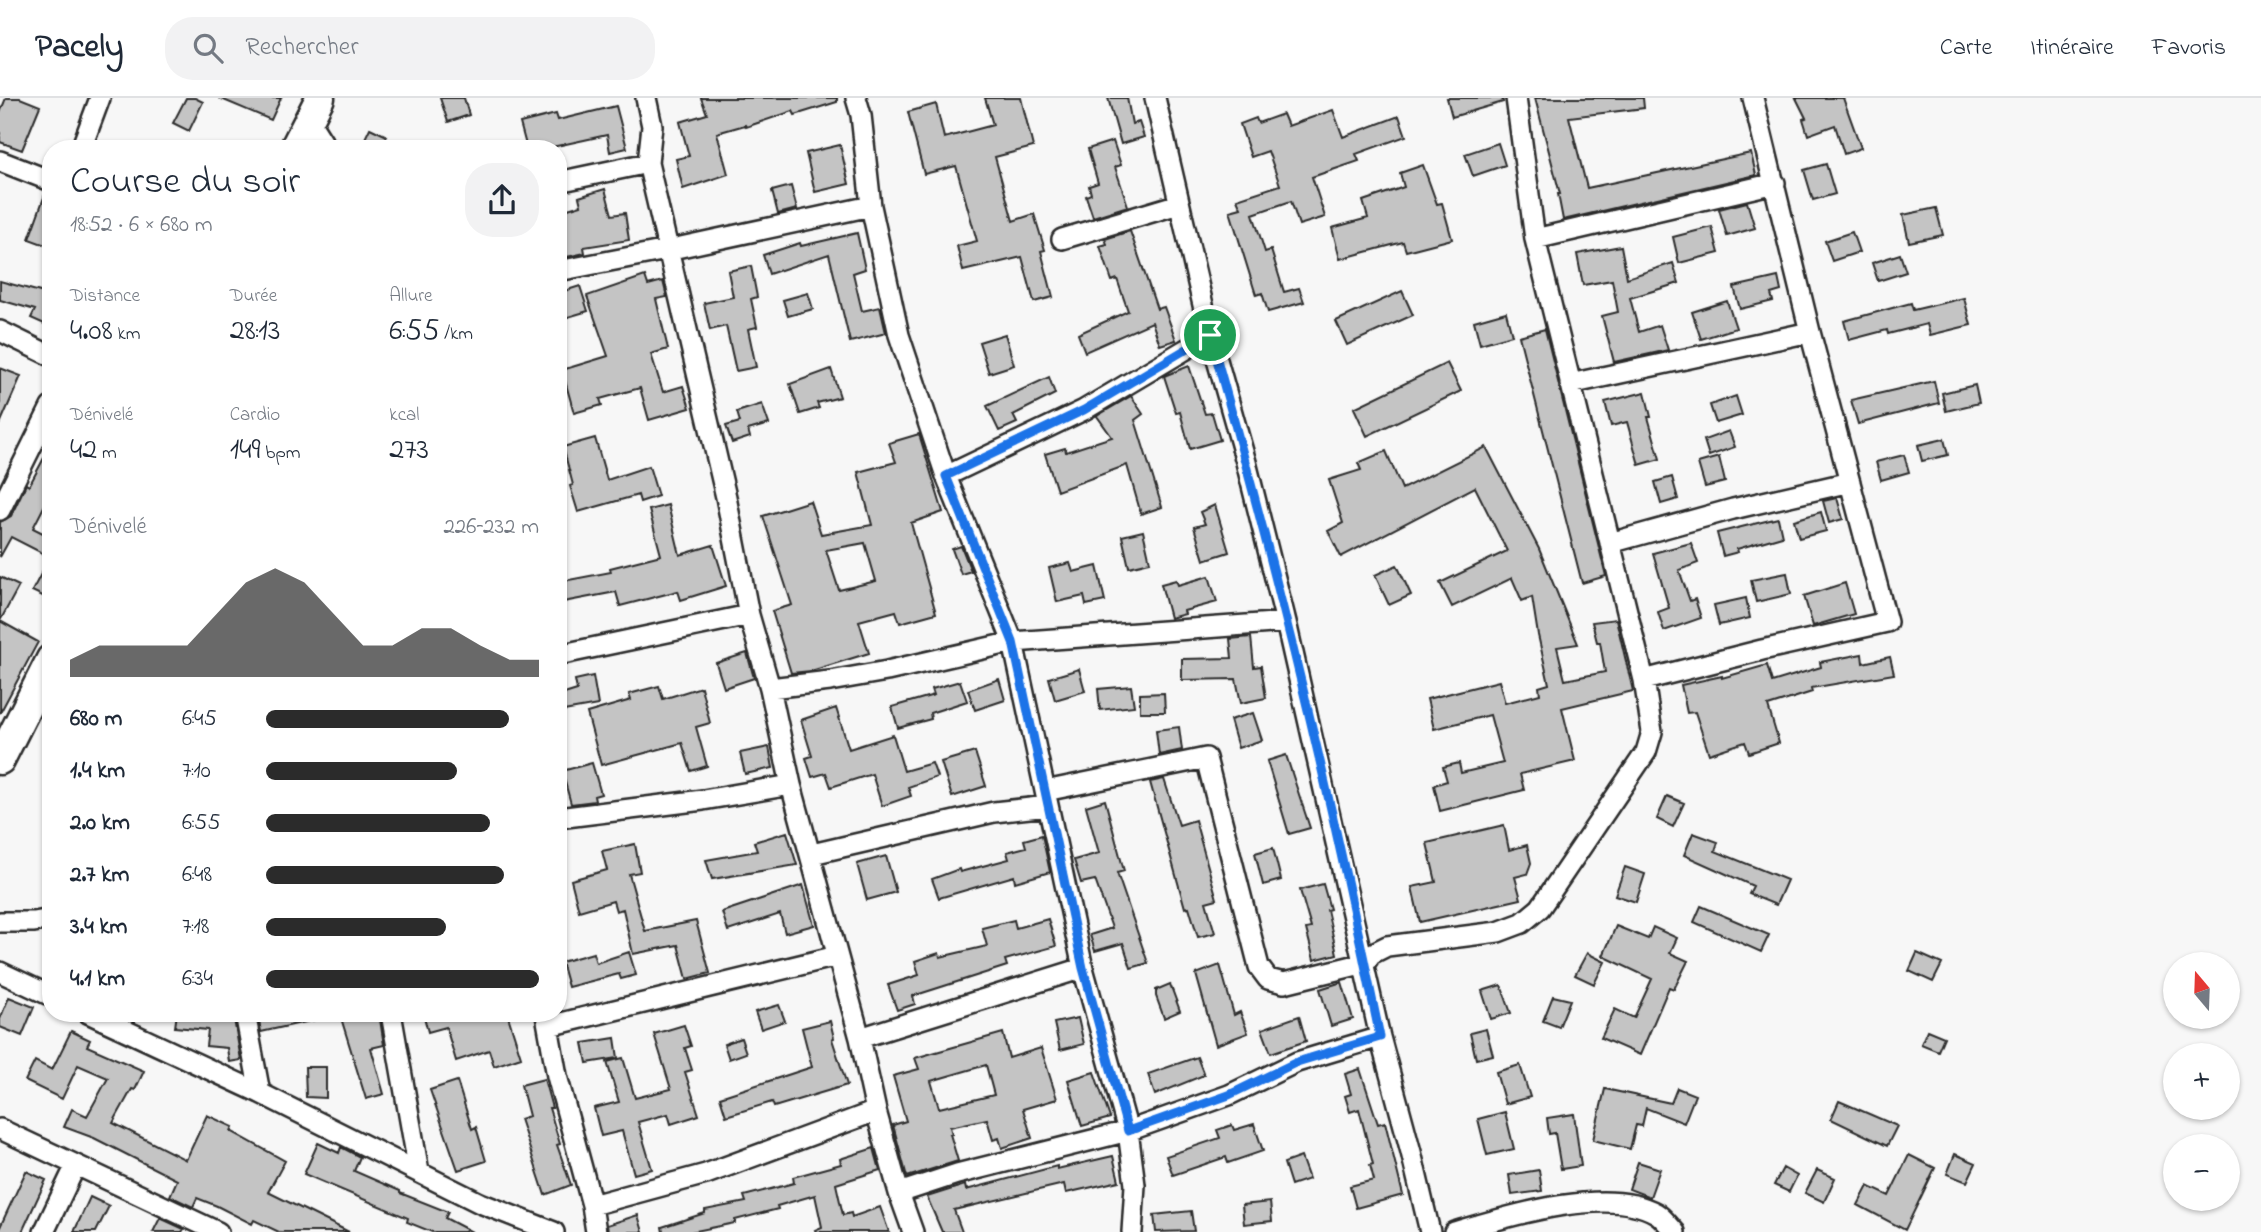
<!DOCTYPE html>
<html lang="fr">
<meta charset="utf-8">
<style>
body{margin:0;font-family:"Indie Flower",sans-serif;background:#f2f2f3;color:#1f2937;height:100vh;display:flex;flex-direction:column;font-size:26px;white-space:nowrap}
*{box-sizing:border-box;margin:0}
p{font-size:23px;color:#747a83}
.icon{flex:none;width:38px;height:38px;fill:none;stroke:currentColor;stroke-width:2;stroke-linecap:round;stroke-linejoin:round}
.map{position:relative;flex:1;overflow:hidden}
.side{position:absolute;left:42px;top:42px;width:525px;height:882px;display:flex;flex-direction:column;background:#fff;border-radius:28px;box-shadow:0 2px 5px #0004}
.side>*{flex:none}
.needle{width:46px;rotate:341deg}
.controls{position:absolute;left:2163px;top:854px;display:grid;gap:14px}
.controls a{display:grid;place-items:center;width:77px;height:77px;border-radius:50%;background:#fff;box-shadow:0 2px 5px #0004;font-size:35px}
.pin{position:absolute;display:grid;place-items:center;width:60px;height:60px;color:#fff;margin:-30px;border:4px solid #fff;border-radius:50%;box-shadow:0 2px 7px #0007}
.round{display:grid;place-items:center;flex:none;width:74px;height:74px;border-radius:28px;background:#f2f2f3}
.head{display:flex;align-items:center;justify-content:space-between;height:119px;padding:0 28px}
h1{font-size:38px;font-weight:600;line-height:52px}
.metrics{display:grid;grid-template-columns:repeat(3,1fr);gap:10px;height:119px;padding:7px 28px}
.metrics div{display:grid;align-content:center}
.metrics b{font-size:30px;font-weight:600}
.metrics small{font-size:19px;font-weight:400}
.metrics p{font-size:19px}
.chart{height:196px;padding:14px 28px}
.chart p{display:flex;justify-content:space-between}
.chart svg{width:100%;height:126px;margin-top:7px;fill:#2b2b2b;opacity:.7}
ul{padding:0 28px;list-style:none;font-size:23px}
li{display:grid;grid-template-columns:112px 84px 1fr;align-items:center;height:52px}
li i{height:18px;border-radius:9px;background:#2b2b2b}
header{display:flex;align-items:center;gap:42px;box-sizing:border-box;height:98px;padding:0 35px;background:#fff;border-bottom:2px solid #e0e1e3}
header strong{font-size:33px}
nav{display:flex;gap:38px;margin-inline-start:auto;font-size:24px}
.search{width:490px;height:63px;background:#f2f2f3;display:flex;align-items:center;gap:18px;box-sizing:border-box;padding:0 24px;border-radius:28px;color:#747a83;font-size:26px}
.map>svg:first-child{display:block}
</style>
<header>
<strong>Pacely</strong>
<div class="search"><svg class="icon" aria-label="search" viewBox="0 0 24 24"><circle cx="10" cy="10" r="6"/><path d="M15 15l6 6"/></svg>Rechercher</div>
<nav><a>Carte</a><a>Itinéraire</a><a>Favoris</a></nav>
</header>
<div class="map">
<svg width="2261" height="1134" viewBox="0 0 2261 1134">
<rect width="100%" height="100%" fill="#f7f7f7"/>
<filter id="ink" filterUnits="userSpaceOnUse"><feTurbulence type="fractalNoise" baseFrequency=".0143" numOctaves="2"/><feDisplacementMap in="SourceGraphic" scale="14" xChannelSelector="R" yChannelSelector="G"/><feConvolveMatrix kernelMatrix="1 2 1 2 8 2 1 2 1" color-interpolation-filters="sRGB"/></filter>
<g filter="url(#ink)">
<path fill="#c4c4c4" stroke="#2b2b2b" stroke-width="2" fill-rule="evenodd" d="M6 0H20L40 8 22 52 0 44V15Z
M186 0H195L203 4 189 33 173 25Z
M219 0H281L271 22Z
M440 0H464L469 17 448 24Z
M701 0H837V4L795 17 793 13 746 29 745 27 717 35 728 76 683 91 676 61 689 58 680 24 707 16Z
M985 0H1021L1033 49 995 59 1013 123 1034 116 1045 152 1041 153 1053 199 1034 204 1022 159 963 173 957 148 977 143 956 68 924 76 908 14 936 6 944 40 993 27Z
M1108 0H1127L1132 26 1139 24 1144 39 1121 46Z
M1447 0H1502L1503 4 1452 19Z
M1535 0H1643L1644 10 1569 19 1587 90 1751 55 1756 77 1563 122 1558 96H1560Z
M1796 0H1843L1861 50 1844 56 1835 27 1808 37 1803 21 1806 20Z
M616 8 627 50 610 54 607 37 543 51H527L520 25 556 16 558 22Z
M1333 12 1343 39 1399 18 1406 38 1356 56 1359 63 1312 79 1325 119 1299 127 1291 103 1253 116 1265 154 1271 152 1284 194 1299 190 1304 204 1268 214 1262 195 1256 197 1230 113 1241 110 1237 101 1280 87 1268 53 1251 59 1240 26 1256 20 1258 25 1283 16 1288 28Z
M370 30 387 38 381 51H360Z
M1113 43 1121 67 1115 69 1128 108 1093 119 1086 98 1091 96 1089 88 1098 85 1088 51Z
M1498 45 1505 67 1473 78 1465 56Z
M840 47 849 86 815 94 806 55Z
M1826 66 1835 96 1813 102 1804 72Z
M1423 67 1437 106 1442 105 1452 141 1406 153 1403 144 1340 161 1332 130 1368 120 1363 103 1404 89 1400 75Z
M791 88 797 111 778 116 772 93Z
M605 91 612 117 625 115 629 142 584 149 585 155 562 160 558 143V114L581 107 579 99Z
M46 94 51 95V149L29 141Z
M1747 104 1755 130 1727 138 1719 111Z
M1936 110 1943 137 1909 144 1903 117Z
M1712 129 1719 155 1679 165 1673 139Z
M1130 133 1157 211 1164 209 1176 242 1160 247 1152 224 1085 254 1078 236 1128 213 1117 181 1112 183 1100 148 1107 146 1105 141Z
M1852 134 1859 154 1832 163 1825 143Z
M857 135 865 171 853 175 862 213 880 209 886 235 850 244 829 156 769 176 763 157 800 145 801 148Z
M1621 148 1627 180 1673 165 1679 185 1630 200 1639 234 1660 227 1668 252 1614 264 1602 218 1618 214 1612 182 1583 187 1577 156Z
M1900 156 1906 174 1878 183 1872 165Z
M751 168 757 199 751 201 757 229 748 231 756 269 736 273 726 228 710 232 704 205 733 199 728 173Z
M645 178 648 187 663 183 667 199 656 201 668 251 651 256 663 294 683 288 690 310 649 322 640 290 600 301 602 307 574 315 562 272 608 258 587 198Z
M1778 179 1781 193 1771 196 1773 203 1740 211 1734 189Z
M51 181V229L31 220 35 212 0 202V183L44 195Z
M580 188 588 213 558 222V195Z
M1402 193 1413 217 1347 247 1336 223Z
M808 195 813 211 788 218 783 202Z
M1964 200 1971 227 1930 237 1927 226 1888 236 1887 232 1849 242 1844 223 1911 205 1913 212Z
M1727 203 1736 230 1701 241 1692 214Z
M1506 214 1512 237 1480 246 1474 223Z
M1545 231 1606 478 1582 485 1519 238Z
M1005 236 1014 267 989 275 979 244Z
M1447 265 1461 293 1367 338 1354 310Z
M1189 268 1205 316 1212 315 1220 342 1190 351 1180 314 1176 315 1164 278Z
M0 270 21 278 0 326Z
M831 271 840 299 817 305 819 310 800 316 790 286Z
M1049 279 1055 296 1013 317 1017 325 999 333 987 308Z
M1934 283 1939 305 1858 326 1851 302Z
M1975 287 1979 305 1946 313 1942 295Z
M1645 294 1651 319H1648L1660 361 1639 367 1627 324 1611 328 1605 304Z
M1131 298 1143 316 1135 322 1162 409 1141 416 1127 367 1057 393 1045 356 1065 350 1066 354 1112 339 1097 318Z
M1736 298 1742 317 1716 325 1710 307Z
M762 306 769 326 748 332 750 339 732 345 726 328 740 324 737 314Z
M1729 333 1735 349 1709 358 1704 342Z
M919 336 943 414 911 425 936 515 900 525 896 513 859 523 869 555 811 573 791 575 772 513 792 507 763 418 810 403 821 436 872 427 858 374 896 364 889 345ZM865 445 876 483 839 492 826 452Z
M595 340 607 382 649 368 658 398 640 404 638 397 578 414 570 388 573 387 563 349Z
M1944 341 1948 357 1922 363 1918 347Z
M51 347V395L33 430 51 439V502L32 493 50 459 11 439 0 459V424L11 418 26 386 29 388Z
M1486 349 1539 451 1578 546 1557 549 1565 582 1605 574 1600 544H1597L1592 524 1616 521 1633 593 1562 610 1575 663 1520 676 1524 692 1440 713 1434 687 1447 683 1443 669 1459 665 1461 675 1503 665 1490 617 1434 631 1427 601 1499 583 1505 605 1540 596 1539 589 1549 586 1538 537 1532 499 1522 503 1512 480 1452 509 1440 485 1507 453 1475 389 1341 459 1328 433 1343 425 1329 382 1361 372 1358 365 1386 353 1402 391Z
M1904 357 1909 374 1881 382 1876 364Z
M1719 359 1725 384 1705 389 1698 365Z
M1672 379 1678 401 1661 406 1655 384Z
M1837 400 1843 421 1829 425 1823 403Z
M668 407 680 457 713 447 726 488 681 502 678 493 620 508 616 494 558 505V484L611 474 610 470 661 457 649 412Z
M1215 407 1229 454 1204 462 1194 429 1205 426 1200 414Z
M1821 414 1826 433 1799 440 1794 422Z
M1778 420 1782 438 1737 451 1738 454 1723 458 1717 435Z
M1143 433 1150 464 1129 469 1122 438Z
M1691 445 1698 465 1679 472 1690 503 1695 501 1701 520 1664 533 1658 514 1669 510 1653 455Z
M961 448 971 473 961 476 952 451Z
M1070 465 1073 474 1097 468 1105 503 1086 507 1084 498 1057 504 1049 470Z
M1397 467 1411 497 1389 507 1375 477Z
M1787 475 1791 496 1756 504 1751 482Z
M1209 478 1217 504 1184 513 1185 516 1170 520 1161 486 1176 482 1178 487Z
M0 479 19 488 0 523 38 544 0 615Z
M1845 485 1854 516 1813 528 1804 498Z
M1746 500 1750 520 1719 527 1714 507Z
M1251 539 1254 569 1261 568 1266 600 1241 605 1236 581 1182 582V561L1232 560 1230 541Z
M747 555 754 580 724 590 716 565Z
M1862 556 1863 565 1890 559 1894 576 1811 590 1812 594 1768 608 1779 645 1749 655 1745 644 1709 656 1695 614 1687 615 1681 587 1722 578V580L1767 567 1772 584 1821 569 1820 564Z
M1079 571 1085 593 1055 602 1049 580Z
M593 578 598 607 558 614V598L577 592 575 582Z
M999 581 1005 602 975 612 968 592Z
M960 583 967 603 930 615 931 621 898 630 892 609 934 597 932 591Z
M659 588 663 601 701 589 710 625 696 629 707 668 691 673 682 645 601 667 587 615 631 602 629 596Z
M1131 588 1134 608 1100 612 1098 591Z
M1164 595 1165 614H1140V596Z
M836 610 849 651 893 637 904 673 932 665 937 679 908 689 911 698 882 708 872 676 831 689 826 675 812 679 806 660 812 658 801 622Z
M1253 615 1262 642 1238 650 1230 622Z
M1179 629 1182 652 1159 657 1156 632Z
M769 649 773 670 745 676 740 655Z
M975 654 986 688 952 699 941 664Z
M1286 657 1310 730 1289 736 1267 663Z
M592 665 601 696 594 698 595 703 571 706 562 673Z
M1164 681 1179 727 1195 722 1217 801 1206 804 1215 835 1198 839 1189 809 1185 810 1150 684Z
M1667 698 1684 705 1673 729 1657 721Z
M1105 702 1124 773 1117 775 1148 865 1131 870 1123 845 1095 853 1090 837 1112 830 1095 782 1081 785 1074 762 1099 755 1086 708Z
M1504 727 1509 752 1527 747 1531 765 1527 776 1515 779 1521 801 1420 824 1412 789 1436 784 1427 745Z
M787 734 797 767 712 781 706 762 757 753 754 744Z
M1693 735 1718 744 1715 753 1787 782 1776 807 1749 796 1753 788 1684 757Z
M1042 737 1050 774 1015 784 1014 778 939 800 932 781 959 771 960 774 1009 761 1007 754 1026 749 1024 742Z
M635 746 640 774 629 776 645 833 696 823 710 875 687 881 678 847 633 856 623 811 616 813 613 803 579 813 571 782 607 772 602 753Z
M1273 750 1281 782 1263 787 1255 755Z
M886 758 896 794 867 802 857 766Z
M1625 769 1645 776 1636 804 1615 797Z
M1323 786 1330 811 1327 812 1337 856 1314 862 1306 831 1311 830 1300 792Z
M803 787 814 827 785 835 780 816 728 833 722 814Z
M1701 808 1769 837 1761 854 1694 824Z
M1048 821 1056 848 1005 862 1007 868 913 898 915 906 897 912 888 887 919 877 915 863 939 855 940 859 987 848 982 830 1014 822 1016 830Z
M1616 828 1648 841 1653 829 1677 840 1670 855 1688 863 1674 891 1669 889 1640 957 1601 940 1615 911 1634 920 1652 881 1603 858Z
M629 854 636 877 621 881 619 876 568 889 561 864 593 855 596 865Z
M1587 855 1605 864 1594 886 1575 877Z
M1917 855 1942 866 1933 884 1909 873Z
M1220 867 1234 917 1240 914 1248 935 1216 947 1196 876Z
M1342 884 1353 921 1331 928 1320 891Z
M1170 886 1180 913 1164 920 1156 898V892Z
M1501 887 1511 915 1491 921 1482 893Z
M1553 898 1570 902 1559 929 1543 923Z
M9 899 34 909 22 938 0 929V921Z
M779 907 785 923 761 931 755 914Z
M177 915H225L224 923 234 921 241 962 229 964 227 950 206 948 208 932 175 929Z
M260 915H314L315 922 261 934 258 916Z
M359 915H379L384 947 371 950 384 996 366 1001 341 920Z
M423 915H507L521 959 494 968 489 952 456 963 446 929 428 934Z
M1299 918 1306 943 1271 955 1262 931Z
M1078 920 1084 946 1060 952 1054 925Z
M830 923 834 940 832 941 847 987 774 1009 772 1004 726 1018 720 999 812 969 802 930Z
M684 927 691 948 685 950 692 972 685 974 699 1017 671 1026 668 1016 638 1024 652 1071 634 1076 622 1033 601 1038 594 1010 619 1004 607 964 623 960 635 1000 671 991 654 936Z
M1486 931 1493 957 1476 961 1470 935Z
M1927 932 1944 939 1938 953 1921 946Z
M71 933 90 942 87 948 144 973 135 992 132 991 113 1025 186 1062 207 1017 233 1029 231 1033 285 1063 268 1094 349 1134H279L254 1122 252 1126 217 1108 197 1100 193 1109 170 1098 177 1082 94 1040 64 1029 72 1011 87 1018 108 980 78 967 62 1001 25 983 35 963 52 972Z
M1003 935 1009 960 1041 950 1057 1001 1023 1011 1032 1040 1002 1050 999 1040 993 1042 987 1021 950 1029 952 1036H950L958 1063 907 1079 893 1027 906 1023 893 978 919 971 915 960ZM986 967 994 997 939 1010 931 983Z
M615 940 618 960 587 965 583 945Z
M741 940 746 955 729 961 724 946Z
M1197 959 1204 977 1155 997 1148 976Z
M1520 967 1530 999 1505 1006 1496 974Z
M305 969H326V1000L306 999Z
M1360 971 1378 1026 1385 1024 1403 1097 1356 1110 1350 1088 1374 1082 1370 1067 1373 1066 1359 1011 1350 1014 1345 998 1351 996 1345 976Z
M1094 974 1110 1020 1082 1028 1068 982Z
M544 981 552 1010H549L560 1046 557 1047 571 1087 545 1097 520 1021 529 1018 521 987Z
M457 983 472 1031 476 1029 486 1063 458 1072 430 992Z
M1677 990 1695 997 1684 1025 1646 1010 1642 1028 1636 1027 1630 1051 1593 1042 1605 991 1671 1005Z
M1839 1003 1897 1028 1887 1048 1831 1021Z
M1505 1014 1514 1051 1487 1057 1478 1021Z
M1574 1016 1581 1068 1561 1071 1555 1035 1549 1036 1547 1020Z
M1254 1026 1263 1053 1228 1065 1226 1059 1173 1077 1166 1058 1220 1040 1217 1032 1232 1027 1234 1032Z
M318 1045 339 1055 341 1049 360 1059 354 1073 400 1093V1095L448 1114 445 1120 472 1134H432L407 1124 408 1120 304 1076Z
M874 1050 880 1072 836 1086 843 1117 851 1115 852 1119 880 1109 889 1134H816L815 1132 822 1129 815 1097 777 1108 778 1111 735 1122V1125L691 1134H663L662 1129 705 1115V1112L746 1104 744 1098 794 1085 793 1079 841 1066 840 1061Z
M1955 1056 1976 1065 1967 1084 1947 1076Z
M1909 1057 1935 1070 1905 1132 1858 1107 1868 1088 1889 1098Z
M1113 1058 1119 1083 1066 1095 1064 1086 954 1112 962 1134H942L927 1099 965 1087 966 1092 1057 1068V1071Z
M1301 1059 1309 1081 1291 1087 1284 1065Z
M1638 1064 1660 1071 1650 1099 1629 1091Z
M1783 1070 1797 1078 1789 1094 1774 1087Z
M1539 1072 1542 1093 1512 1097 1509 1077Z
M1817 1072 1835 1080 1824 1104 1805 1095Z
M26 1073 46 1082 22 1134H0V1129Z
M90 1099 109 1108 96 1134H74Z
M1270 1104 1272 1123 1244 1126 1242 1107Z
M1191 1113 1194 1133 1156 1134 1154 1117Z
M638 1117 643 1134H608L607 1127Z
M160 1120 184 1131 182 1134H153Z"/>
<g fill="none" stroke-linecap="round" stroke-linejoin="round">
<g stroke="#2b2b2b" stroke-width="24">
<path id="minor" d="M646 0 652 28 648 65 726 399 749 517 770 590 791 687 860 940 876 1013 899 1095 913 1134
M856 0 861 17 871 108 899 237 946 378 1013 544 1083 870 1128 1033 1135 1087 1132 1134
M1155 0 1210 237 1246 364 1286 524 1380 939 1411 1054 1430 1134
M308 21 327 51
M81 51 100 0
M0 63 51 83
M558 84 648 65
M1062 141 1179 106
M1535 141 1775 85
M558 173 667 152 871 108
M0 233 51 258
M1570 286 1810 234
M946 378 1084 312 1210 237
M0 412 51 309
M1610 445 1733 411 1850 384
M558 557 749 517
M1644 582 1762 552 1887 524 1810 234 1753 0
M770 590 830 583 887 573 1013 544 1286 524
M1045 693 1206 660 1259 869 1268 881 1284 885 1365 865 1371 856 1387 848 1498 834 1522 825 1540 810 1646 654 1652 634 1644 582 1535 141 1516 0
M558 720 703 702 791 687
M812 756 994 714 1048 708
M0 824H34L51 821
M0 874 51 898
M88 915 260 995 480 1105 554 1134
M245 915 260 995
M391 915 419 1074
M546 917 557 978 592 1107 596 1134
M549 928 837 858
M860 940 1083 870
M0 1031 218 1134
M899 1095 957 1076 1128 1033 1229 997 1297 964 1380 939
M592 1107 706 1076 876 1013
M44 1134 75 1069
M1454 1134C1505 1119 1607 1087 1656 1115 1663 1119 1669 1128 1675 1134"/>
</g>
<g stroke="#2b2b2b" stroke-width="33">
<path id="secondary" d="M294 51 320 0
M0 662 51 561"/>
</g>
<use href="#minor" stroke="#fff" stroke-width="19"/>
<use href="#secondary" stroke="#fff" stroke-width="28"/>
</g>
</g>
<g fill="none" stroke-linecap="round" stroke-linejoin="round" filter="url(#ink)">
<g stroke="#fff" stroke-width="14">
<path id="route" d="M1210 237C1276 468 1332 703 1380 939L1297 964 1229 997 1128 1033 1083 870 1013 544 946 378 1084 312Z"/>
</g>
<use href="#route" stroke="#1a73e8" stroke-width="9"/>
</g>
</svg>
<div class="controls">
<a><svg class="needle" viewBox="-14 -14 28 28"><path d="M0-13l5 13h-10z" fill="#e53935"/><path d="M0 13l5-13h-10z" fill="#747a83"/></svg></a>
<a>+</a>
<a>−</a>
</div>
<div class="pin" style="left:1210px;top:237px;background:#1e9e55"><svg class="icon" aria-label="arrive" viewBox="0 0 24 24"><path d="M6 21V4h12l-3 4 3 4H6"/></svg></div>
<section class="side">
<div class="head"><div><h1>Course du soir</h1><p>18:52 · 6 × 680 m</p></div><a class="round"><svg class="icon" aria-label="share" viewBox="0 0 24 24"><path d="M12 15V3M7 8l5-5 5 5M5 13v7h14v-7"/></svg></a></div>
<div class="metrics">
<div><p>Distance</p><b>4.08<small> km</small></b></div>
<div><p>Durée</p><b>28:13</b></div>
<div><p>Allure</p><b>6:55<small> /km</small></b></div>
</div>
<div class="metrics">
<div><p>Dénivelé</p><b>42<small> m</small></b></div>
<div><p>Cardio</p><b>149<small> bpm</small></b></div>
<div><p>kcal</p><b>273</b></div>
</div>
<div class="chart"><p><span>Dénivelé</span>226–232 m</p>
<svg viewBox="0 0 160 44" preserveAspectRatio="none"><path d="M0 44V38L10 33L20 33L30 33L40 33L50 22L60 11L70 6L80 11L90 22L100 33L110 33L120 27L130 27L140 33L150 38L160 38V44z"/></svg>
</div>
<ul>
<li><b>680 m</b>6:45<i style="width:89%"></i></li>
<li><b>1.4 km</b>7:10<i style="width:70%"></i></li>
<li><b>2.0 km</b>6:55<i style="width:82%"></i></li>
<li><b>2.7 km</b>6:48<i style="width:87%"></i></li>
<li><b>3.4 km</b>7:18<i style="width:66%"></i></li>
<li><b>4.1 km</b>6:34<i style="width:100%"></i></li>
</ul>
</section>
</div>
